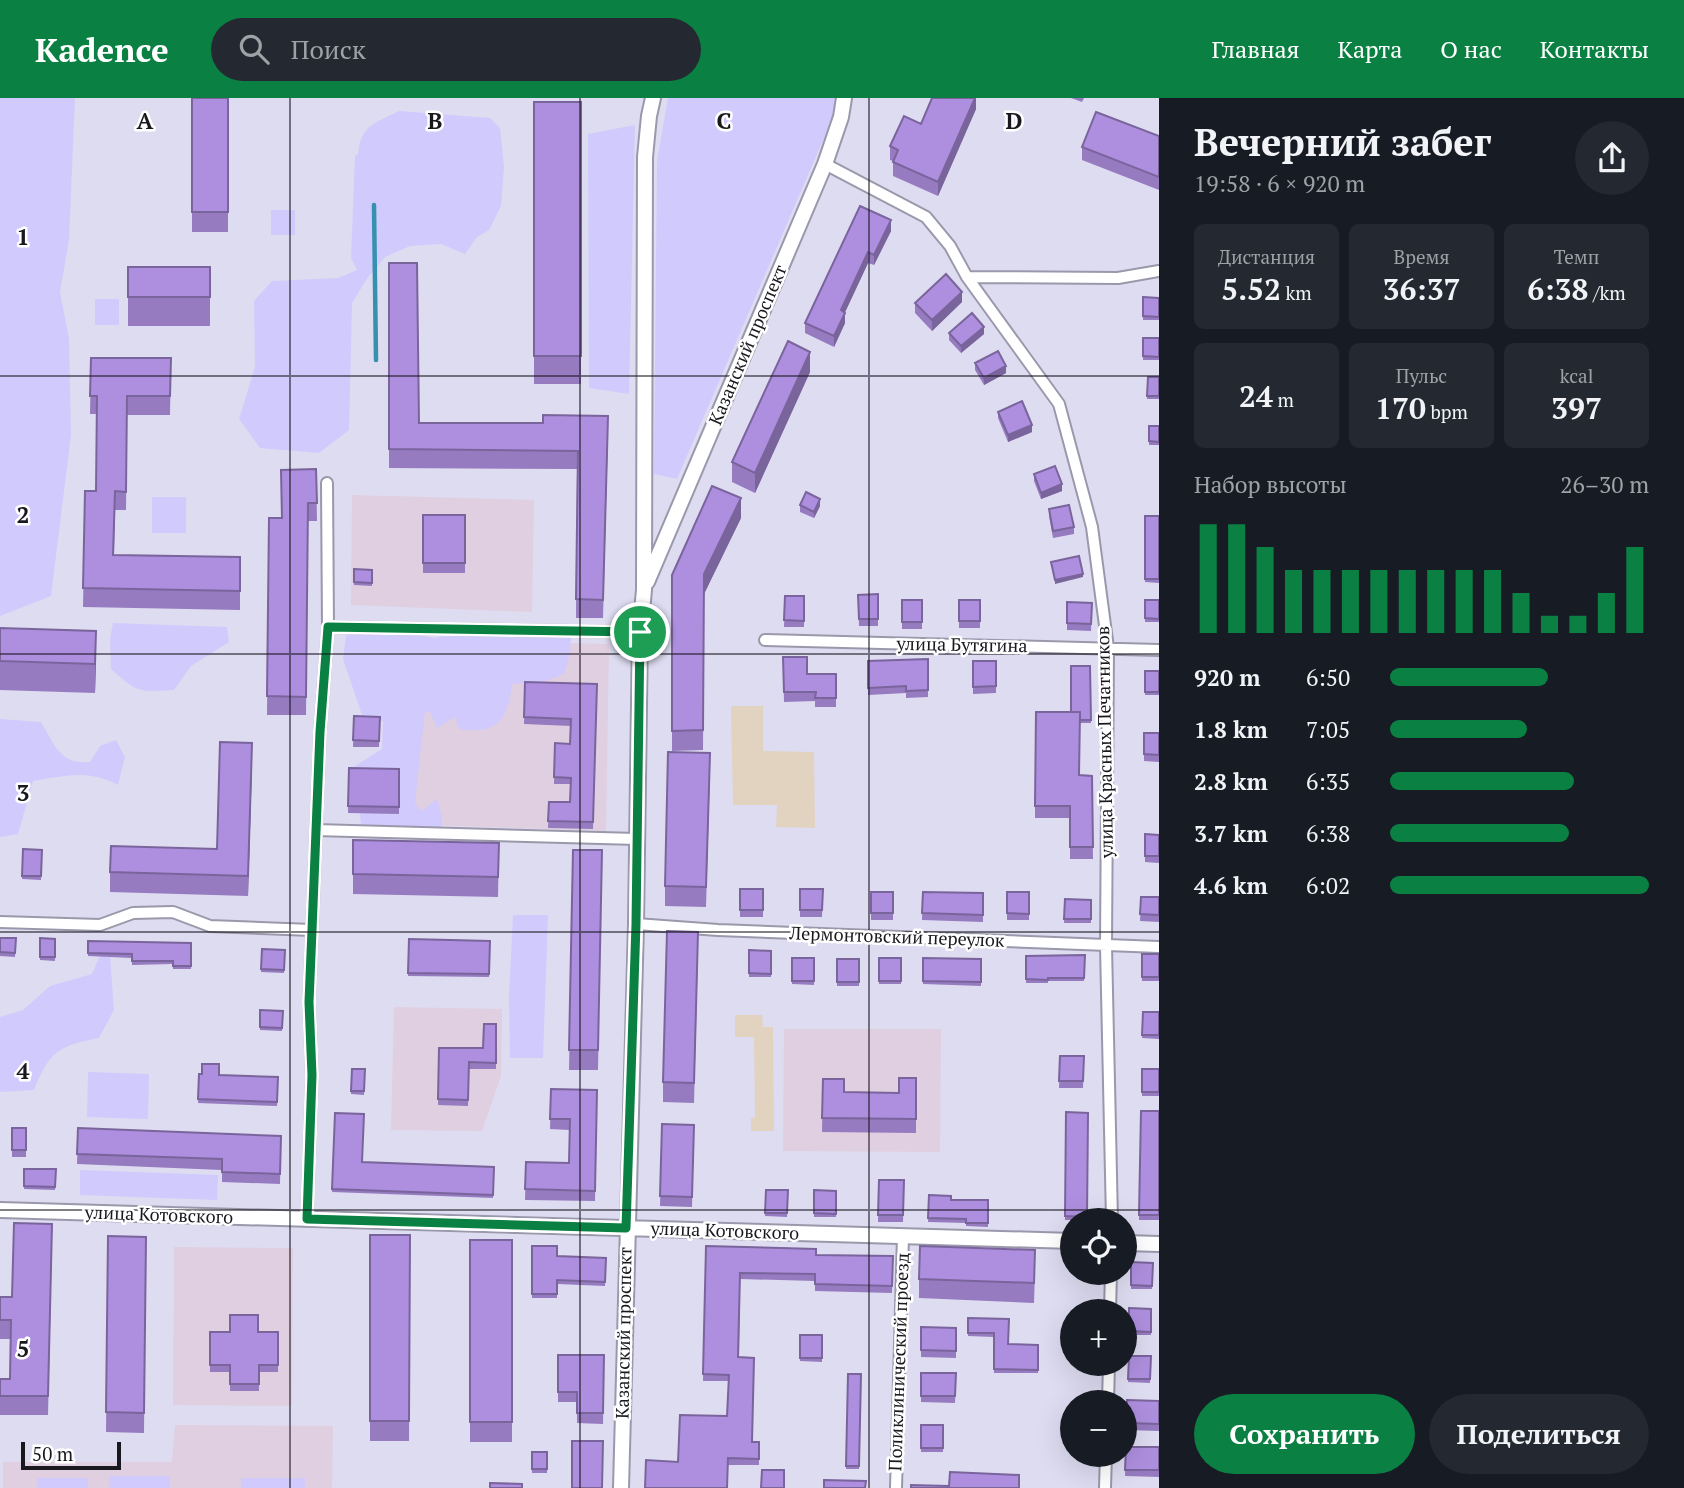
<!DOCTYPE html>
<html lang="ru">
<meta charset="utf-8">
<style>
body{margin:0;font-family:"PT Serif",serif;background:#242831;color:#f1f3f6;height:100vh;display:flex;flex-direction:column;font-size:26px;white-space:nowrap}
*{box-sizing:border-box;margin:0}
p{font-size:23px;color:#9ea1a6}
.icon{flex:none;width:38px;height:38px;fill:none;stroke:currentColor;stroke-width:2;stroke-linecap:round;stroke-linejoin:round}
.map{position:relative;flex:1;overflow:hidden}
.side{display:flex;flex-direction:column;background:#171b24;width:525px}
.side>*{flex:none}
.tools{position:absolute;left:1060px;top:1110px;display:grid;gap:14px}
.tools a{display:grid;place-items:center;width:77px;height:77px;border-radius:50%;background:#171b24;box-shadow:0 7px 28px #0002;font-size:35px}
.scale{position:absolute;left:21px;bottom:18px;width:100px;box-sizing:border-box;padding-left:7px;border:4px solid #19181f;border-top:0;font-size:19px;line-height:24px;white-space:nowrap;color:#19181f;-webkit-text-stroke:5px #fff;paint-order:stroke}
.pin{position:absolute;display:grid;place-items:center;width:60px;height:60px;color:#fff;margin:-30px;border:4px solid #fff;border-radius:50%;box-shadow:0 2px 7px #0007}
.round{display:grid;place-items:center;flex:none;width:74px;height:74px;border-radius:37px;background:#242831}
.headline{display:flex;align-items:center;justify-content:space-between;height:119px;padding:0 35px}
h1{font-size:38px;font-weight:800;line-height:52px}
.figures{display:grid;grid-template-columns:repeat(3,1fr);gap:10px;height:119px;padding:7px 35px}
.figures div{display:grid;align-content:center;border-radius:10px;background:#242831;text-align:center}
.figures b{font-size:30px;font-weight:800}
.figures small{font-size:19px;font-weight:400}
.figures p{font-size:19px}
.chart{height:196px;padding:14px 35px}
.chart p{display:flex;justify-content:space-between}
.chart svg{width:100%;height:126px;margin-top:7px;stroke:#0b8043;stroke-width:6}
.primary-button{display:flex;gap:14px;margin-top:auto;padding:14px 35px}
.primary-button a{flex:1;height:80px;border-radius:42px;background:#0b8043;color:#fff;font-size:28px;font-weight:800;line-height:80px;text-align:center}
.primary-button a+a{background:#242831;color:#f1f3f6}
ul{padding:0 35px;list-style:none;font-size:23px}
li{display:grid;grid-template-columns:112px 84px 1fr;align-items:center;height:52px}
li i{height:18px;border-radius:9px;background:#0b8043}
header{display:flex;align-items:center;gap:42px;box-sizing:border-box;height:98px;padding:0 35px;background:#0b8043;color:#fff}
header strong{font-size:33px}
nav{display:flex;gap:38px;margin-inline-start:auto;font-size:24px}
.search{width:490px;height:63px;background:#242831;display:flex;align-items:center;gap:18px;box-sizing:border-box;padding:0 24px;border-radius:38px;color:#9ea1a6;font-size:26px}
main{display:flex;flex:1;min-height:0}
.map>svg:first-child{display:block}
</style>
<header>
<strong>Kadence</strong>
<div class="search"><svg class="icon" aria-label="search" viewBox="0 0 24 24"><circle cx="10" cy="10" r="6"/><path d="M15 15l6 6"/></svg>Поиск</div>
<nav><a>Главная</a><a>Карта</a><a>О нас</a><a>Контакты</a></nav>
</header>
<main>
<div class="map">
<svg width="1159" height="1390" viewBox="0 0 1159 1390">
<rect width="100%" height="100%" fill="#dedcf1"/>
<path fill="#e1d3c0" d="M731 608H763V653L814 654 815 730 776 729 777 707H733Z
M735 917H762L763 929H773L774 1033H751V1020L755 1019 754 939H735Z"/>
<path fill="#e0cfe0" d="M352 397 534 402 532 514 351 507Z
M406 542 609 546 606 733 401 726Z
M394 909 502 911 501 978 482 1033 391 1032Z
M784 931H941L940 1054 783 1053Z
M174 1149 293 1150 292 1308 173 1307Z
M175 1327 333 1328 332 1390H3V1364H172Z"/>
<path fill="#d1cafc" d="M0 0H75L69 142 60 194 69 241 71 337 51 498 0 518Z
M668 0H837L836 12 677 381 654 376 657 63Z
M399 13 490 20 500 30 504 69 501 108 489 132 477 139 465 156 441 146 410 148 385 159 368 179 352 205 349 332 319 355 260 350 239 321 255 269 254 203 272 183 338 180 357 172 351 160 355 58 358 56C361 26 376 25 399 13Z
M635 27 629 296 589 290 588 36Z
M271 112H295V137H271Z
M95 201H119V227H95Z
M152 399H186V435H152Z
M113 525 227 529 229 544 191 568 174 592C138 594 138 595 111 571L110 540Z
M355 532 401 534 435 540 450 536 571 540 570 556 564 576 543 584 512 586C508 622 497 637 459 631L455 619 437 630 430 614 425 613 415 705 421 713 437 701 442 718 440 734 362 731C357 713 364 697 364 679L349 672 382 651 383 623 362 617 343 561 346 538Z
M0 621 41 624C55 647 60 667 90 664L100 648 116 642 125 659 118 687C88 671 65 678 33 683L18 736 0 739Z
M513 817H548L543 960H510L509 899Z
M109 845 114 912 99 940C58 948 50 953 34 992L0 994V919L23 912 50 888 92 876 101 855Z
M88 974 149 976 148 1021 87 1019Z
M80 1072 218 1077 217 1102 80 1097Z
M109 1378H170V1390H109Z
M37 1380H88V1390H37Z
M241 1380H305V1390H241Z"/>
<g fill="none" stroke-linecap="round" stroke-linejoin="round">
<path stroke="#3591ae" stroke-width="4.5" d="M374 107 376 262"/>
<g stroke="#9a98ab" stroke-width="14">
<path id="minor" d="M825 66 926 119 950 148 967 179 1059 306 1092 429 1108 550 1106 848 1112 1122
M967 179 1118 180 1159 173
M328 529 640 534
M765 542 1159 552
M316 732 637 741
M0 824 100 827 133 815 173 814 210 828 312 832
M636 826 718 832 1159 849
M307 1121 312 977 309 904 312 832 320 634 328 529 327 385
M1110 1213 1111 1174
M1108 1304 1109 1265
M896 1390 903 1138
M1105 1390 1106 1356"/>
</g>
<g stroke="#9a98ab" stroke-width="18">
<path id="tertiary" d="M647 484 825 66 841 19 844 0
M0 1112 1073 1143
M1125 1145 1159 1146
M621 1390 636 826 640 534 644 492 645 59 649 18 653 0"/>
</g>
<use href="#minor" stroke="#fff" stroke-width="10"/>
<use href="#tertiary" stroke="#fff" stroke-width="14"/>
</g>
<path fill="#967bc0" d="M192 0H228V134H192Z
M976 0V11L938 98 893 78V63L890 62V48L921 26Z
M1071 0H1084L1082 4Z
M534 4H581V286H534Z
M1159 38V92L1082 62V49Z
M860 108 891 133 874 167 868 165 845 214V225L834 249 805 235V225Z
M389 165 419 325 608 337 603 520H576L577 371 389 370Z
M128 169H210V228H128Z
M1143 199 1159 200V222H1143Z
M962 204 932 233 915 215V205Z
M949 235 984 236 961 255 949 242Z
M1143 240H1159V262H1143Z
M91 260H171L170 317H127L126 412H115L114 457 240 459V512L83 509 85 393H96V316H90Z
M975 265 1006 275 984 287 975 272Z
M810 274 755 395 732 384V364Z
M1148 279H1159V301H1147Z
M998 314 1032 334 1008 344 998 320Z
M1149 328H1159V347H1149Z
M316 371 317 423H308L306 617H267L269 420H282Z
M1034 376 1062 393 1041 401 1034 383Z
M800 407 820 408 814 420 800 414Z
M1049 411 1074 429V436L1053 440 1049 418Z
M423 417H465V475H423Z
M1145 418H1159V485L1145 484Z
M741 420 704 496 703 652 672 653V477Z
M354 471 372 472V488L354 487Z
M878 496V528H859L858 497Z
M785 498H804V529H784Z
M902 502H922V531H902Z
M959 502H980V530H959Z
M1145 502H1159V524H1145Z
M1067 504 1092 505 1091 533 1067 532Z
M0 530 96 562 95 595 0 592Z
M783 559 807 576H836V609H815V603L784 604Z
M928 561V599L906 600V595L868 597V563Z
M973 563H996V595L973 596Z
M1090 568 1091 625H1080L1079 677 1092 678 1093 761H1070V720H1035V708L1071 614Z
M1145 573H1159V597H1145Z
M525 584 597 586 593 731 548 730 549 704H570V686H554L555 645 570 646 571 628 524 626Z
M354 618 380 619 379 649H353Z
M1144 635H1159V664L1144 663Z
M252 665 248 798 110 794V774L217 751Z
M349 670 399 671V716L348 715Z
M710 675 706 809 665 808V788Z
M1145 736 1159 737V765L1145 764Z
M353 742 499 745 498 799 353 796Z
M23 751 42 752 41 782 22 781Z
M573 752H602L598 972H569Z
M740 791H763V819H740Z
M800 791H823L822 819H800Z
M871 794H893V822H871Z
M923 794 983 795V824L922 822Z
M1007 794H1029V822H1007Z
M1141 799H1159V824L1140 823Z
M1065 801 1091 802V825H1064Z
M0 840H16L15 859 0 858Z
M40 840 55 841V863L40 862Z
M409 841 490 843 489 879 408 878Z
M88 843 191 845V871H173V866L132 867V860L88 858Z
M262 851 285 852 284 875 261 874Z
M749 852 771 853V879H749Z
M698 854 694 1005 663 1004V984Z
M1142 856H1159V883H1142Z
M1085 857 1084 883H1048V885H1026V858Z
M792 860H814V887L792 886Z
M879 860H901V886H879Z
M923 860 981 861V888L923 886Z
M837 861H859V888H837Z
M260 912 283 913 282 933 260 932Z
M1143 914H1159V941L1142 940Z
M496 926V971H469L468 1008 438 1007 439 950H483Z
M1060 958H1084L1083 990H1059Z
M352 971H365L364 997 351 996Z
M1142 971H1159V998H1142Z
M199 976 278 979 277 1008 198 1005Z
M916 980V1035L822 1034 823 981 844 994 899 995Z
M551 991 597 992 595 1103 525 1102 526 1064 569 1065V1032L550 1031Z
M1141 1013H1159V1122H1139Z
M1066 1014 1088 1015 1087 1122H1065Z
M335 1015 362 1064 494 1069 493 1100 332 1094Z
M662 1026 694 1027 692 1109 660 1108Z
M12 1030H26V1059H12Z
M78 1030 281 1038 280 1086 222 1084V1072L77 1066Z
M24 1071H56L55 1092 24 1091Z
M879 1082H904L903 1124H878Z
M766 1092H788L787 1119 765 1118Z
M814 1092 836 1093V1119H814Z
M929 1097 951 1102H988V1129L966 1128V1125L928 1124Z
M370 1137H410L409 1343H370Z
M108 1138 146 1139 144 1335 106 1334Z
M470 1142H512V1344H470Z
M52 1145 48 1317H0V1281H10L11 1241H0V1199H12Z
M532 1148 557 1158 606 1160 605 1188 557 1186V1200H532Z
M706 1148 816 1157 893 1158 892 1195 815 1193V1183L740 1181 739 1259 753 1344H759V1367H728L678 1364 727 1318 729 1283H703Z
M1131 1164 1153 1165 1152 1191H1131Z
M1035 1172 1034 1205 919 1200V1181Z
M1129 1210 1151 1211V1237H1129Z
M968 1220 1009 1221 1008 1246 1038 1247V1275H994V1239L968 1238Z
M921 1229 956 1230V1260L921 1259Z
M210 1234H278V1274H259V1293H230V1274H210Z
M800 1237H822V1264L800 1263Z
M558 1257H604L603 1326 577 1325V1304H558Z
M1129 1258H1151L1150 1285 1128 1284Z
M921 1275H956L955 1305 921 1304Z
M848 1276H861L859 1371H846Z
M1127 1302 1159 1303V1333L1127 1332Z
M921 1327H943V1354H921Z
M1126 1349H1159V1379L1125 1378Z
M532 1354H547V1375H532Z"/>
<path fill="#7a649c" d="M975 0H976V11L938 98V84Z
M891 122V133L874 167V157Z
M868 154V165L841 223V212Z
M962 194V204L932 233V222Z
M845 215V225L834 249V238Z
M984 229V236L961 255V248Z
M810 254V274L755 395V375Z
M1006 268V275L984 287V280Z
M1032 327V334L1008 344V337Z
M1062 386V393L1041 401V395Z
M741 400V420L704 496 703 652 704 476Z
M820 401V408L814 420V414Z
M1083 476V479L1055 486V482Z
M96 533V562L95 595V566Z
M252 645V665L248 798V778Z"/>
<path fill="#ae8fdf" stroke="#7a649c" stroke-width="2" d="M192 0H228V114H192Z
M932 0H975L938 84 893 64 898 52 890 48 904 18 921 26Z
M534 4H581V258H534Z
M1096 14 1159 38V79L1082 49Z
M860 108 891 122 874 157 868 154 841 212 845 215 834 238 805 225Z
M389 165H417L419 325H543V317L608 318 603 502 576 501 578 353 389 351Z
M128 169H210V199H128Z
M946 176 962 194 932 222 915 205Z
M1143 199 1159 200V219L1143 218Z
M972 215 984 229 961 248 949 235Z
M1143 240H1159V259L1143 258Z
M788 243 810 254 755 375 732 364Z
M998 253 1006 268 984 280 975 265Z
M91 260H171L170 298H127L126 394 115 393 113 457 240 459V493L83 490 85 393H96L97 298H90Z
M1148 279H1159V298H1147Z
M1022 303 1032 327 1008 337 998 314Z
M1149 328H1159V344L1149 343Z
M1055 368 1062 386 1041 395 1034 376Z
M316 371 317 405H308L306 599 267 598 269 420H282L281 372Z
M712 388 741 400 704 476 703 632 672 633V477Z
M806 394 820 401 814 414 800 407Z
M1069 407 1074 429 1053 433 1049 411Z
M423 417H465V465H423Z
M1145 418H1159V481H1145Z
M1079 458 1083 476 1055 482 1051 464Z
M354 471 372 472V485L354 484Z
M878 496V521H859L858 497Z
M785 498H804V523L784 522Z
M902 502H922V524H902Z
M959 502H980V523H959Z
M1145 502H1159V521L1145 520Z
M1067 504 1092 505 1091 526 1067 525Z
M0 530 96 533 95 566 0 563Z
M783 559H807V576H836V600H815L816 594H784Z
M928 561V592L906 593V588L868 590V563Z
M973 563H996V588L973 589Z
M1071 568H1090L1091 622H1080V614H1071Z
M1145 573H1159V594H1145Z
M525 584 597 586 593 724 548 723 549 704H570L571 680 554 679 555 645 570 646 571 621 524 619Z
M1036 614H1080L1079 677 1092 678 1093 749H1070V708H1035Z
M354 618 380 619 379 643 353 642Z
M1144 635H1159V657L1144 656Z
M220 644 252 645 248 778 110 774 111 748 217 751Z
M668 654 710 655 706 789 665 788Z
M349 670 399 671V709L348 708Z
M1145 736 1159 737V758H1145Z
M353 742 499 745 498 779 353 776Z
M23 751 42 752 41 778H22Z
M573 752H602L598 952H569Z
M740 791H763V812H740Z
M800 791H823L822 812H800Z
M871 794H893V815H871Z
M923 794 983 795V817L922 815Z
M1007 794H1029V816L1007 815Z
M1141 799H1159V817L1140 816Z
M1065 801 1091 802V821H1064Z
M667 833 698 834 694 985 663 984Z
M0 840H16L15 855 0 854Z
M40 840 55 841V859H40Z
M409 841 490 843 489 876 408 875Z
M88 843 191 845V868H173V863H132V856L88 855Z
M262 851 285 852 284 872 261 871Z
M749 852 771 853V876L749 875Z
M1142 856H1159V879H1142Z
M1085 857 1084 880H1048V882L1026 881V858Z
M792 860H814V883H792Z
M879 860H901V883H879Z
M923 860 981 861V884L923 883Z
M837 861H859V884H837Z
M260 912 283 913 282 930 260 929Z
M1143 914H1159V937H1142Z
M484 926H496V965L469 964 468 1002 438 1001 439 950H483Z
M1060 958H1084L1083 983H1059Z
M202 966H219V977L278 979 277 1004 198 1001 199 976H202Z
M352 971H365L364 993H351Z
M1142 971H1159V994H1142Z
M899 980H916V1021L822 1020 823 981H844V994L899 995Z
M551 991 597 992 595 1093 525 1091 526 1064 569 1065 570 1021H550Z
M1141 1013H1159V1117H1139Z
M1066 1014 1088 1015 1087 1119 1065 1118Z
M335 1015 364 1016 362 1064 494 1069 493 1097 332 1091Z
M662 1026 694 1027 692 1099 660 1098Z
M12 1030H26V1052H12Z
M78 1030 281 1038 280 1076 222 1074V1061L77 1056Z
M24 1071H56L55 1089 24 1088Z
M879 1082H904L903 1117H878Z
M766 1092H788L787 1115H765Z
M814 1092 836 1093V1116L814 1115Z
M929 1097 951 1098V1102H988V1125H966V1121L928 1120Z
M14 1125 52 1126 48 1298H0V1281H10L11 1222H0V1199H12Z
M370 1137H410L409 1323H370Z
M108 1138 146 1139 144 1315 106 1314Z
M470 1142H512V1324H470Z
M532 1148H557V1158L606 1160 605 1184 557 1182V1196H532Z
M706 1148 816 1151V1157L893 1158 892 1188 815 1186V1176L740 1175 738 1259 754 1260 752 1344H759V1361L728 1360 727 1390H645L646 1362 678 1364 680 1317 727 1318 729 1277 703 1276Z
M920 1148 1035 1152 1034 1185 919 1181Z
M1131 1164 1153 1165 1152 1188 1131 1187Z
M1129 1210 1151 1211V1234L1129 1233Z
M230 1217H258V1234H278V1267H259V1286H230V1267H210V1234H230Z
M968 1220 1009 1221 1008 1246 1038 1247V1272L994 1271V1235H968Z
M921 1229 956 1230V1253L921 1252Z
M800 1237H822V1260H800Z
M558 1257H604L603 1315H577V1294H558Z
M1129 1258H1151L1150 1281H1128Z
M921 1275H956L955 1298H921Z
M848 1276H861L859 1368H846Z
M1127 1302 1159 1303V1326L1127 1325Z
M921 1327H943V1350H921Z
M572 1343H603L602 1390H572Z
M1126 1349H1159V1372H1125Z
M532 1354H547V1371H532Z
M762 1372H784V1390H761Z
M950 1374 1019 1377V1390H911V1387L949 1388Z
M824 1382 866 1383 865 1390H824Z
M490 1385 522 1386V1390H490Z"/>
<g fill="none" stroke-linecap="round" stroke-linejoin="round">
<g stroke="#fff" stroke-width="14">
<path id="route" d="M328 529 640 534 636 826 626 1130 307 1121 312 977 309 904 312 832 320 634Z"/>
</g>
<use href="#route" stroke="#0b8043" stroke-width="9"/>
</g>
<path fill="none" stroke="#19181f" stroke-width="2" stroke-opacity="0.55" d="M290 0V1390M580 0V1390M869 0V1390M0 278H1159M0 556H1159M0 834H1159M0 1112H1159"/>
<g text-anchor="middle" stroke-width="5" stroke-linejoin="round" paint-order="stroke">
<g font-size="18" fill="#19181f" stroke="#fff">
<text transform="translate(748 247) rotate(-67)" y="6">Казанский проспект</text>
<text transform="translate(962 547) rotate(1)" y="6">улица Бутягина</text>
<text transform="translate(1105 644) rotate(-91)" y="6">улица Красных Печатников</text>
<text transform="translate(897 839) rotate(2)" y="6">Лермонтовский переулок</text>
<text transform="translate(159 1117) rotate(2)" y="6">улица Котовского</text>
<text transform="translate(725 1133) rotate(2)" y="6">улица Котовского</text>
<text transform="translate(624 1235) rotate(-89)" y="6">Казанский проспект</text>
<text transform="translate(899 1264) rotate(-88)" y="6">Поликлинический проезд</text>
</g>
</g>
<g font-size="23" text-anchor="middle" font-weight="bold" fill="#19181f" stroke="#fff" stroke-width="5" stroke-linejoin="round" paint-order="stroke">
<text x="145" y="31">A</text>
<text x="435" y="31">B</text>
<text x="724" y="31">C</text>
<text x="1014" y="31">D</text>
<text x="23" y="147">1</text>
<text x="23" y="425">2</text>
<text x="23" y="703">3</text>
<text x="23" y="981">4</text>
<text x="23" y="1259">5</text>
</g>
</svg>
<div class="tools">
<a><svg class="icon" aria-label="locate" viewBox="0 0 24 24"><circle cx="12" cy="12" r="6"/><path d="M12 2v4M12 18v4M2 12h4M18 12h4"/></svg></a>
<a>+</a>
<a>−</a>
</div>
<div class="scale">50 m</div>
<div class="pin" style="left:640px;top:534px;background:#1e9e55"><svg class="icon" aria-label="arrive" viewBox="0 0 24 24"><path d="M6 21V4h12l-3 4 3 4H6"/></svg></div>
</div>
<section class="side">
<div class="headline"><div><h1>Вечерний забег</h1><p>19:58 · 6 × 920 m</p></div><a class="round"><svg class="icon" aria-label="share" viewBox="0 0 24 24"><path d="M12 15V3M7 8l5-5 5 5M5 13v7h14v-7"/></svg></a></div>
<div class="figures">
<div><p>Дистанция</p><b>5.52<small> km</small></b></div>
<div><p>Время</p><b>36:37</b></div>
<div><p>Темп</p><b>6:38<small> /km</small></b></div>
</div>
<div class="figures">
<div><b>24<small> m</small></b></div>
<div><p>Пульс</p><b>170<small> bpm</small></b></div>
<div><p>kcal</p><b>397</b></div>
</div>
<div class="chart"><p><span>Набор высоты</span>26–30 m</p>
<svg viewBox="0 0 160 44" preserveAspectRatio="none"><path d="M5 44V6M15 44V6M25 44V14M35 44V22M45 44V22M55 44V22M65 44V22M75 44V22M85 44V22M95 44V22M105 44V22M115 44V30M125 44V38M135 44V38M145 44V30M155 44V14"/></svg>
</div>
<ul>
<li><b>920 m</b>6:50<i style="width:61%"></i></li>
<li><b>1.8 km</b>7:05<i style="width:53%"></i></li>
<li><b>2.8 km</b>6:35<i style="width:71%"></i></li>
<li><b>3.7 km</b>6:38<i style="width:69%"></i></li>
<li><b>4.6 km</b>6:02<i style="width:100%"></i></li>
</ul>
<div class="primary-button"><a>Сохранить</a><a>Поделиться</a></div>
</section>
</main>
